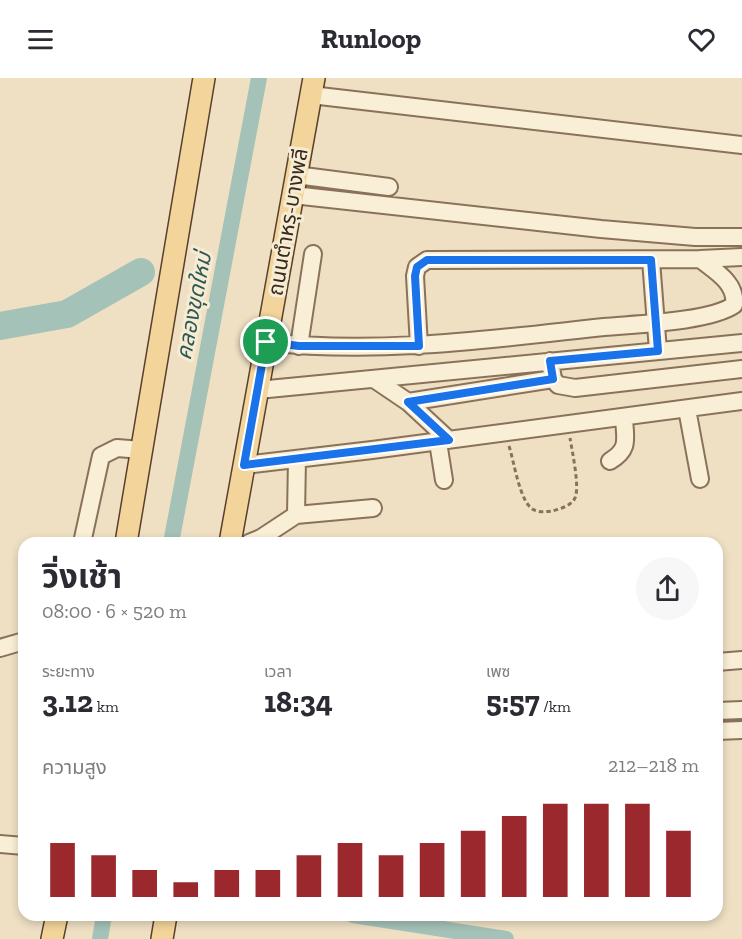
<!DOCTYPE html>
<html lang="th">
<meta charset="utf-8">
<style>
body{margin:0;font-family:"Zilla Slab","Noto Sans Thai",serif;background:#f7f7f7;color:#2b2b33;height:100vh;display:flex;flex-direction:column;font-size:22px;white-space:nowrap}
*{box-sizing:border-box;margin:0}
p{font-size:20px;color:#7c7c81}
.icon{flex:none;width:33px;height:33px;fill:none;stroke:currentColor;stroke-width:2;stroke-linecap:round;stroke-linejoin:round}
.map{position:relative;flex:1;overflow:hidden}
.sheet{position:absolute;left:18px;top:459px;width:705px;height:384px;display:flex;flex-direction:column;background:#fff;border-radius:18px;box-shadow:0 3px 9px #0003}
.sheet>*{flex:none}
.pin{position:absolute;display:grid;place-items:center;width:51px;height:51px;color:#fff;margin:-26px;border:3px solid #fff;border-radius:50%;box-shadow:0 2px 6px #0007}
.round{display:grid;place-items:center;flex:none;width:63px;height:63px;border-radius:32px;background:#f7f7f7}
.headline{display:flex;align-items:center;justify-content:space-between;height:102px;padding:0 24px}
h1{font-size:33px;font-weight:700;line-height:45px}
.stats{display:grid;grid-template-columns:repeat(3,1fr);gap:9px;height:102px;padding:6px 24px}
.stats div{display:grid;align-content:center}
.stats b{font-size:30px;font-weight:700}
.stats small{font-size:16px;font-weight:400}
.stats p{font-size:16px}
.chart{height:168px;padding:12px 24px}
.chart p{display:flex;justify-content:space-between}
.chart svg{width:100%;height:108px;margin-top:6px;stroke:#9a282d;stroke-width:6}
header{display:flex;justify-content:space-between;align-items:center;height:78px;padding:0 24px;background:#fff;font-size:27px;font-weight:700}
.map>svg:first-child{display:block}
</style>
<header><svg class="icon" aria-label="menu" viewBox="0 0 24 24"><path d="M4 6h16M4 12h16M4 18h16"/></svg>Runloop<svg class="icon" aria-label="heart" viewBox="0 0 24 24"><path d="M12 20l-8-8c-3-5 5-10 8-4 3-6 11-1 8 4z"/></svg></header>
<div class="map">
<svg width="742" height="861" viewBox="0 0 742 861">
<rect width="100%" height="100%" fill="#efe0c3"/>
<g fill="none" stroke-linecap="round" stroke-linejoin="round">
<path stroke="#a5c2b8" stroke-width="16" d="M171 465 259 0
M353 837 506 861
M100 861 104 837"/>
<path stroke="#a5c2b8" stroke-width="28" d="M0 248 67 236 141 194"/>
<g stroke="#897259" stroke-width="20">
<path id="minor" d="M311 17 742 67
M296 97 389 109
M293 117 601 151 695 159H742
M700 181 742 179
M651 182 658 273
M266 264C379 277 492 261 604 249 636 246 709 244 734 227 737 205 715 193 700 181L427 182 417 189 415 198 419 268
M299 268 313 176
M550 283 553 301 558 307 575 310 742 291
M374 301 408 324 449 362
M258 312 742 265
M408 324 553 301
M687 331 700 401
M438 364 444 402
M610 383C630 371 625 361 624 340
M244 387 372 372 742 323
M296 437 373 430
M82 465 101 378 117 370 142 372
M249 465 261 460 296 437 297 381
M0 570 24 563
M717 584 742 582
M717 633 742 632
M717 653 742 652
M0 766 24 768"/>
</g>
<g stroke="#57402e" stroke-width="24">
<path id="major" d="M126 465 204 0
M230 465 314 0
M52 861 57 837
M162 861 166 837"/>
</g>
<path stroke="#897259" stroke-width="3" stroke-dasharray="4.5 3" stroke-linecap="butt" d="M509 368C514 384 519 418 530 429 536 435 544 434 552 433 560 431 571 428 575 420 580 409 572 373 570 360"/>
<use href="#minor" stroke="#f9eed6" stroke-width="16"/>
<use href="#major" stroke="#f3d49a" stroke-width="21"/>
</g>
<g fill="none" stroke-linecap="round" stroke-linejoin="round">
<g stroke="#fff" stroke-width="12">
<path id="route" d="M427 182H651L658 273 550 283 553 301 408 324 449 362 244 387 266 264 299 268H419L415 198 417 189Z"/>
</g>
<use href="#route" stroke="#1a73e8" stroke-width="8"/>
</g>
<g text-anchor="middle" stroke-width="6" stroke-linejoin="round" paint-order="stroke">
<g font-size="21" fill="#392a1e" stroke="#f6ebd3">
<text transform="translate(288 144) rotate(-80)" y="7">ถนนตำหรุ-บางพลี</text>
</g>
<g font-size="22" font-style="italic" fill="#2d5955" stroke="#f6ebd3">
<text transform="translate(193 228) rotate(-79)" y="8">คลองขุดใหม่</text>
</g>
</g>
</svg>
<div class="pin" style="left:266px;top:264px;background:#1e9e55"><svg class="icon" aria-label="arrive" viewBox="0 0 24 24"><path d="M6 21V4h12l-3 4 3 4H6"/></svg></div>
<section class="sheet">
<div class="headline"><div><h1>วิ่งเช้า</h1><p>08:00 · 6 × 520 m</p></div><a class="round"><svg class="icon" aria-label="share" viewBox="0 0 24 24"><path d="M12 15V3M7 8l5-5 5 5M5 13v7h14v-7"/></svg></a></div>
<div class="stats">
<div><p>ระยะทาง</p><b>3.12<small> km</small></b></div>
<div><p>เวลา</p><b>18:34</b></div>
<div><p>เพซ</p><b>5:57<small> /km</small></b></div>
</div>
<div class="chart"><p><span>ความสูง</span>212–218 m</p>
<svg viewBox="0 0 160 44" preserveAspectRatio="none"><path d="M5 44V22M15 44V27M25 44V33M35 44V38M45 44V33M55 44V33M65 44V27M75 44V22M85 44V27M95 44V22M105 44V17M115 44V11M125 44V6M135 44V6M145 44V6M155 44V17"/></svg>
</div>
</section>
</div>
